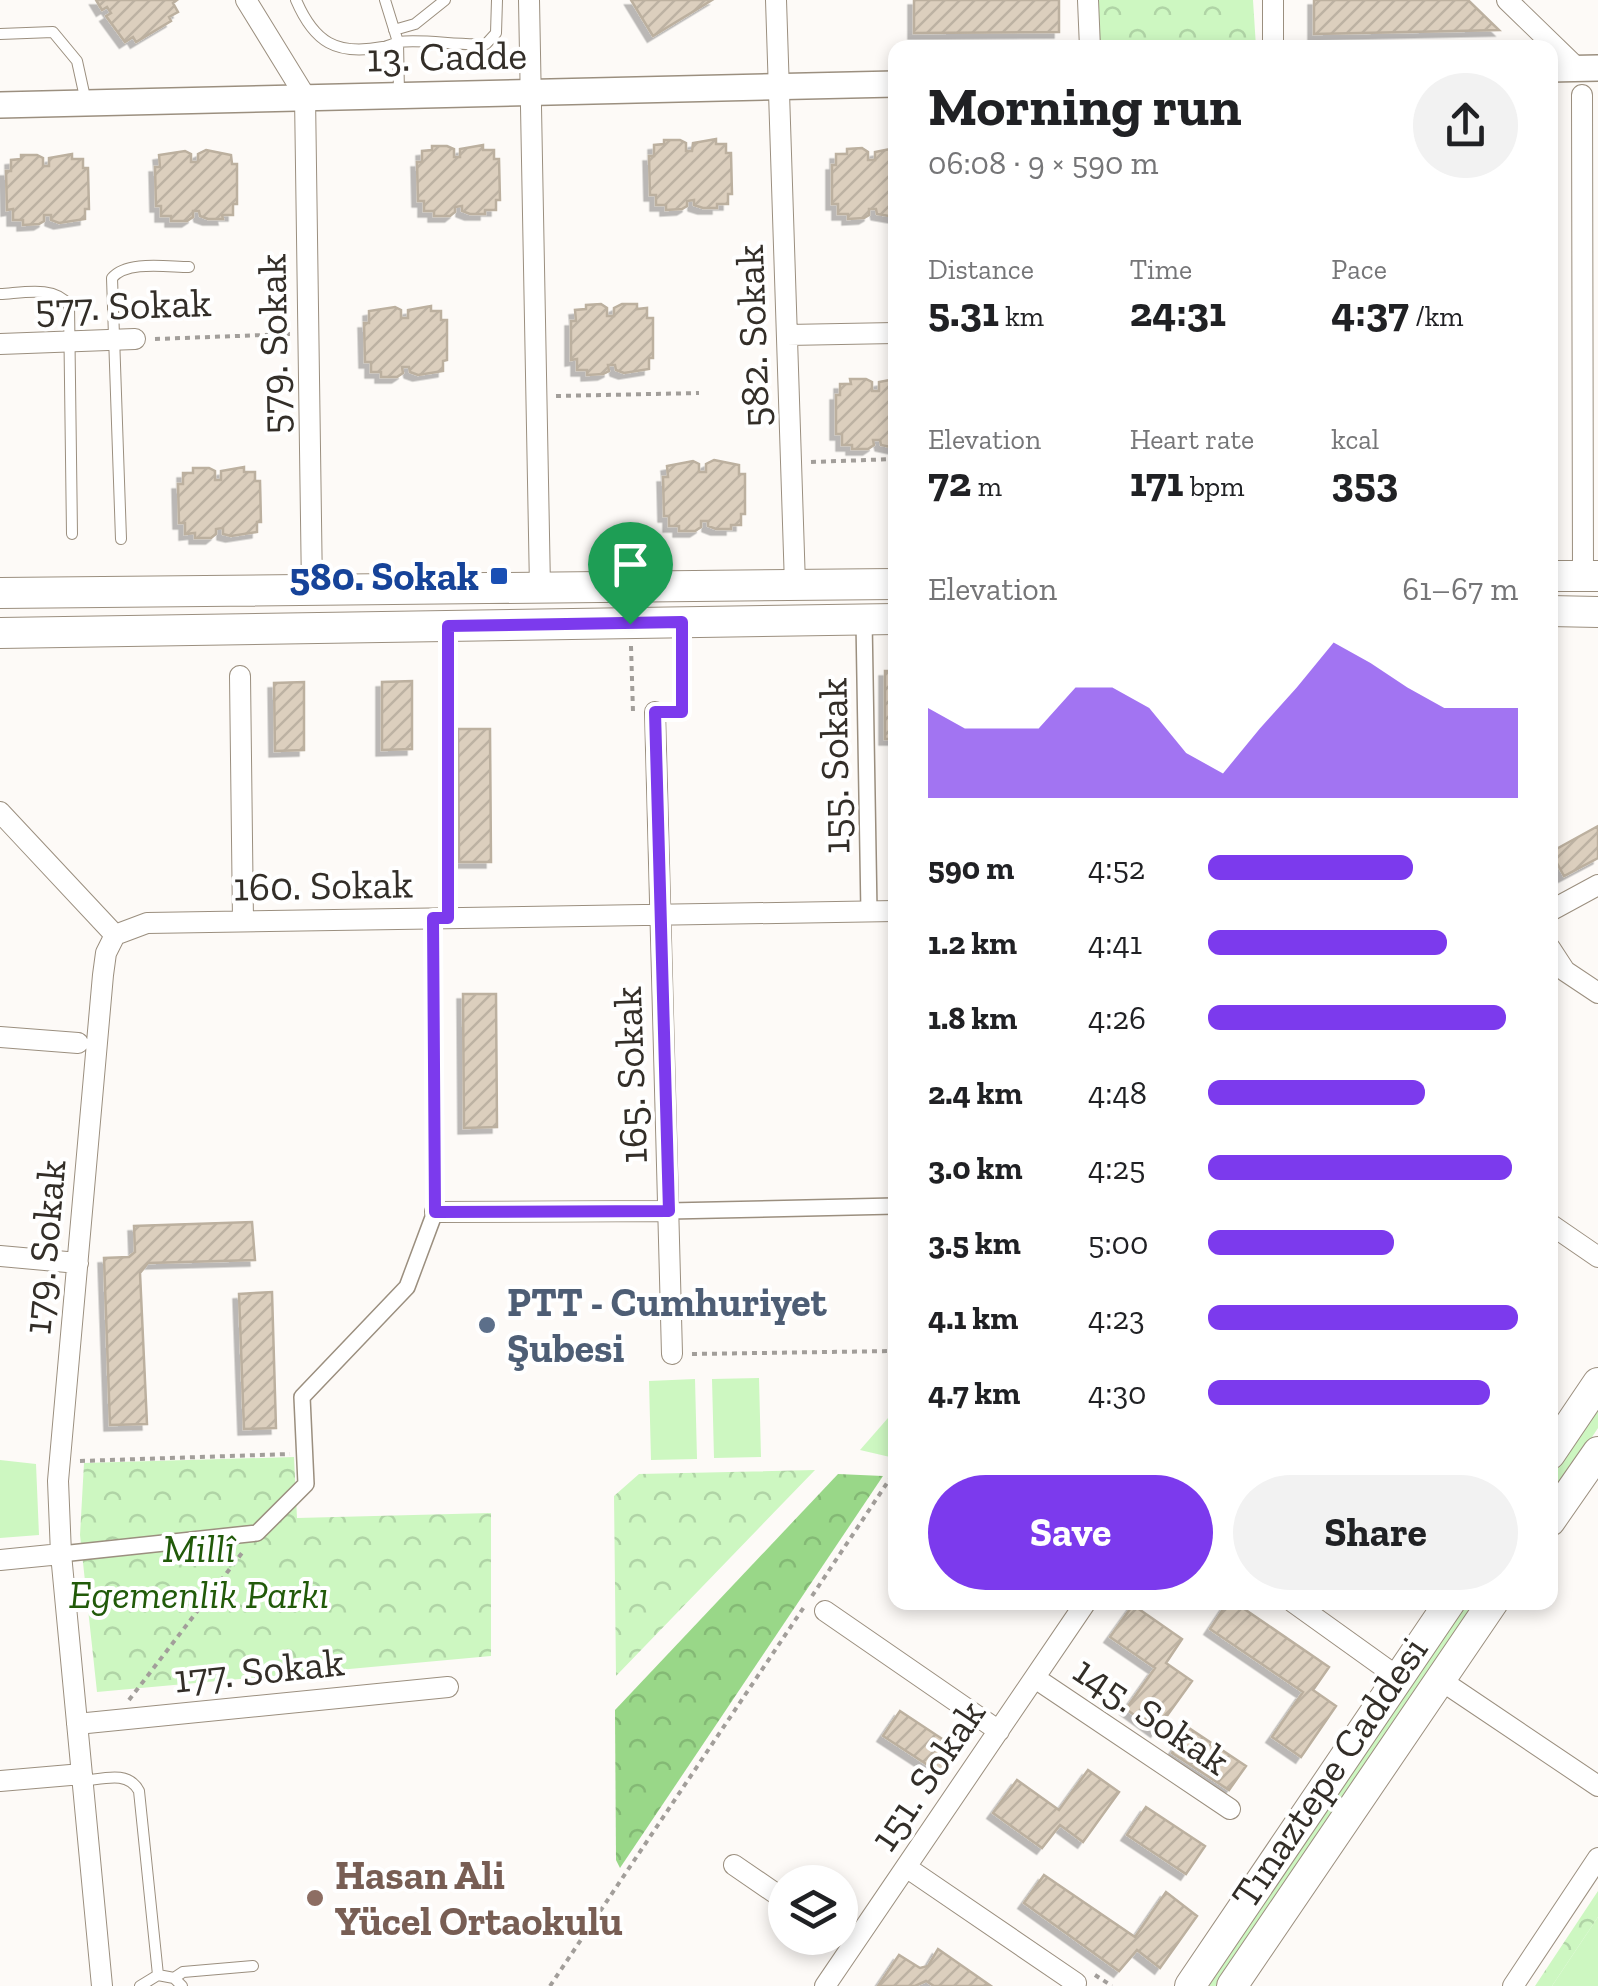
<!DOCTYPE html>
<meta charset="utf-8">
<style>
body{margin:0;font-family:"Zilla Slab",serif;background:#f2f2f2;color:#202124;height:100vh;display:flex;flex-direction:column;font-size:38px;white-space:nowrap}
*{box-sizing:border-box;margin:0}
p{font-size:32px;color:#757577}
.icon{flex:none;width:55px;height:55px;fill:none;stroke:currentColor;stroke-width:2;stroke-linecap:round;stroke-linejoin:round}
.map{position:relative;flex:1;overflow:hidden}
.drawer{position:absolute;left:888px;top:40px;width:670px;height:1570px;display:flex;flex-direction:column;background:#fff;border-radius:20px;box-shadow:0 5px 15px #0003}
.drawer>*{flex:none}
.fabs{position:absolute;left:768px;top:1865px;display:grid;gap:20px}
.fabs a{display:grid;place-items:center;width:90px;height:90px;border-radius:50%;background:#fff;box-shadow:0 5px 15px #0003;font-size:50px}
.pin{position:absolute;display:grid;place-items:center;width:85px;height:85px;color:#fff;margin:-102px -42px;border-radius:50% 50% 50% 0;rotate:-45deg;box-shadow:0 0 10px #0007}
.pin .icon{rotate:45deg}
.round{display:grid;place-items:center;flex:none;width:105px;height:105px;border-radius:52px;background:#f2f2f2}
.overview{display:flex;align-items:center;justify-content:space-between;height:170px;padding:0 40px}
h1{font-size:55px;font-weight:800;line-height:75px}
.stats{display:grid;grid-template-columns:repeat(3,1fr);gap:15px;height:170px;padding:10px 40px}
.stats div{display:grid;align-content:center}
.stats b{font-size:42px;font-weight:800}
.stats small{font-size:28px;font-weight:400}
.stats p{font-size:28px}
.chart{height:280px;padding:20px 40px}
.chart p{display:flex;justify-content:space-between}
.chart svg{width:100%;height:180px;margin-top:10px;fill:#7c3aed;opacity:.7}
.cta{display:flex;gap:20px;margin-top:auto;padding:20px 40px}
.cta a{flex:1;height:115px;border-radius:60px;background:#7c3aed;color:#fff;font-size:40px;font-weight:800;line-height:115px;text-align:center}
.cta a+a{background:#f2f2f2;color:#202124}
ul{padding:0 40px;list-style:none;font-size:32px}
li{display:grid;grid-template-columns:160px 120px 1fr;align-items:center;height:75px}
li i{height:25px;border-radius:12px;background:#7c3aed}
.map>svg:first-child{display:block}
</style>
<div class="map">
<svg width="1598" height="1986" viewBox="0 0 1598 1986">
<defs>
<pattern id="forest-crowns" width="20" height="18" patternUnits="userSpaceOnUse" patternTransform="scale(2.5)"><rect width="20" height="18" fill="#99d788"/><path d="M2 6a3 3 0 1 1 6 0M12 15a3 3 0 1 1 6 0" fill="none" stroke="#84b975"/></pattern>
<pattern id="park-crowns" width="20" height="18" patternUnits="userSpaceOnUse" patternTransform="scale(2.5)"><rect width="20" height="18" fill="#cdf7c1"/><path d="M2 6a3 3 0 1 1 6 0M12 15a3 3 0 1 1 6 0" fill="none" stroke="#b0d4a6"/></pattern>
<pattern id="building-hatch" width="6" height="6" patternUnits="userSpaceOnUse" patternTransform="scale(2.5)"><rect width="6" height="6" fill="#dccfbe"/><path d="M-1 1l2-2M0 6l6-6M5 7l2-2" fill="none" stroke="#bdb2a3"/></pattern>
<filter id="shadow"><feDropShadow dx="-5.5" dy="5.5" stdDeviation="0" flood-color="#0004"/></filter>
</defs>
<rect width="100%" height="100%" fill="#fdfaf7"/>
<path fill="#cdf7c1" d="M759 1378 761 1457 714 1458 712 1379Z
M695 1379 697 1459 651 1460 649 1381Z
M1598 1408V1428L1550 1500V1480Z
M895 1410V1451L890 1457 860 1450Z
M0 1460 36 1464 39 1535 0 1538Z
M1467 1603H1480L1221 1986H1209Z
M1598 1917V1986H1552Z"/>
<path fill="url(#forest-crowns)" d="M838 1474 883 1476 620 1868 616 1860 615 1710Z"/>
<path fill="url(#park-crowns)" d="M1095 0H1253L1256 47H1097Z
M294 1457 297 1518 491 1513V1656L97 1692 80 1535 84 1463Z
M815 1470 616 1676 614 1496 639 1474Z
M1598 1891V1917L1552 1986H1535Z"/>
<path fill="url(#building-hatch)" stroke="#bcb09f" stroke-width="2.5" filter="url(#shadow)" d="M96 0H177L173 3 178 12 169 17 171 21 136 42 133 37 125 42 106 16 111 13 107 7 102 10Z
M631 0H712L653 36Z
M914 0H1059V32L914 33Z
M1314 0H1468L1499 30 1314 34Z
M716 139V144H726V153H731L732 194H728V204H717V208H703L694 205V200L687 201V206L682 209 666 210V205H656V195H650L649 156H654V145L664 144V140H680L686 143V151H692L693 143Z
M483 145V150H494V159H499L500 200H496V210H485V214H470L462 211V206L455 207V212L450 216H434V211H424V201H418L417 162H422V151L432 150V146H447L454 149V157H460V149Z
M862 148 868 152V160H875V152L895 148V217L877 214 876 209H869V215L864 218 848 219V214H838V204H832V165H836V154H847V149Z
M206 150 231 155 232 164H237V204H233V215H222L223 219H208L200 216 199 211H193V217L187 221H171V216H161V206H156L155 167H160L159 155 185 151 191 154V162H198V154Z
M72 154V159H83V168H88L89 209H85V219L59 223 51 220V215H44V221L39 224 23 225V220H13V209L7 210 6 171H11V160L21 159V155H37L43 158V166H49V158Z
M601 304 607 308V316H614V308L622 304H637V309L647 308V318H653V358H649V369L624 373 616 370 615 365H608L609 371 603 374 587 375V370H577V359L571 360V321H576L575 310 586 309V305Z
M431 306V311H441V320H447V360L443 361V371L418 375 410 372 409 367H402L403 373 397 377H381V372H371V362H365L364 323H369V311L395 307 401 310V318H408V310Z
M850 379H866L872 382V391H879V382L895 379V448L881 445 880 440H873L874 445 868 449H852V445H842V434H836V395H840V384H851Z
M714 460 739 465V474H745V514H741V525H731V529H716L708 526V521H701V527L695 531H679V526H669V516H664L663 477H668L667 466 693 461 699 464V472H706V464Z
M244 467V472H255V481H260L261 522H257V532L231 536 223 534V528L216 529V534L211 538H195V533L185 534V523H179L178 484H183V473H193V468H209L215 471V480H221V471Z
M885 671H895V739H885Z
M412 681V749L382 750V682Z
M304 682V750L275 751 274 683Z
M458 729H490L491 862H459Z
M1598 826V858L1564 876 1551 852Z
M463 994H496L497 1127 464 1128Z
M252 1222 255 1260 148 1263 140 1273 147 1424 110 1425 104 1258 129 1257 135 1252 134 1226Z
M272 1292 276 1428 244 1429 239 1294Z
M1228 1602H1234L1329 1667 1313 1690 1336 1706 1301 1757 1272 1737 1303 1692 1210 1629Z
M1133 1605 1182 1639 1166 1663 1192 1681 1156 1731 1126 1709 1155 1668 1110 1637Z
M900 1711 956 1748 940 1773 883 1736Z
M1189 1728 1246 1766 1229 1790 1172 1753Z
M1088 1770 1119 1792 1083 1842 1060 1825 1042 1848 993 1813 1017 1780 1059 1810Z
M1146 1807 1205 1846 1186 1874 1127 1835Z
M1044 1875 1135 1937 1166 1892 1197 1916 1160 1968 1137 1950 1119 1971 1024 1903Z
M938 1949 991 1986H934L926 1981 915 1986H878L899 1955 920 1968 928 1966Z"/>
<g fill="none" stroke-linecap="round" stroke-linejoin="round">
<g stroke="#9b8f7f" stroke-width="12">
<path id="service" d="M296 0C314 42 336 56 383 47 385 47 396 43 398 42 427 39 457 46 486 44L496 33 497 0
M385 0 398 42 399 93
M394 30 415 24 445 0
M0 34 53 32 77 61 86 102
M0 294C22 293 54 285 69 305L72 534
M121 539 112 278C127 260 168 267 189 267
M83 1781C103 1779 128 1770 139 1791L158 1975
M174 1978 183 1972 253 1966
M140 1986 158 1975 174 1978 182 1986"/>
</g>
<g stroke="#9b8f7f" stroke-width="18">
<path id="pedestrian" d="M864 620 869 912
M447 626V918
M669 1211 895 1206
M61 1554 257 1533 306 1484 302 1397 407 1287 435 1212"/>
</g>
<g stroke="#9b8f7f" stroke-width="22">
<path id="minor" d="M246 0 305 96 312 590
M529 0 540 588
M776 0 795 585
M1088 0 1090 48
M1273 0V48
M1507 0 1577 68
M1582 95 1583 576
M787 335 895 333
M0 344 135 339
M240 676 243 921
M655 712 672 1354
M0 812 115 935
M1550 911 1598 885
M115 935 147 923 895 911
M1550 948 1565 971 1598 993
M0 1037 78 1043
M435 1212 669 1211
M1550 1224 1598 1257
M0 1256 78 1263
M0 1560 61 1554
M1293 1602 1399 1678
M825 1611 999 1731
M1035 1678 1230 1809
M1439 1679 1598 1786
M77 1724 448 1687
M0 1781 82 1774
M734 1865 785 1900
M906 1867 1076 1983
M102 1986 61 1554 58 1481 103 975 106 953 115 935
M825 1986 1086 1602
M1513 1986 1598 1858"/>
</g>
<g stroke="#9b8f7f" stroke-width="28">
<path id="tertiary" d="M1550 69 1598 68
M0 105 895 84"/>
</g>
<g stroke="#9b8f7f" stroke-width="32">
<path id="primary" d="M1550 576H1598
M0 593 895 584
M1550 611 1598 612
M0 633 895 619
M1550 1454 1598 1383
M1550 1521 1598 1452
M1190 1986 1450 1602
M1232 1986 1493 1602"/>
</g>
<path stroke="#a29e9a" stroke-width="4" stroke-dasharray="5 5" stroke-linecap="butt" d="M155 339 291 334
M556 396 699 393
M811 462 895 459
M631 646 633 712H636
M676 712H682V647
M433 936 435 1192
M692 1354 895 1351
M80 1461 290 1454
M812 1596 895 1471
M129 1700 242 1553
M1095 1975 1112 1986
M550 1986 806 1604"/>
<use href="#service" stroke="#fff" stroke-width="10"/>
<use href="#pedestrian" stroke="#fff" stroke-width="15"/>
<use href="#minor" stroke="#fff" stroke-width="20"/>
<use href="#tertiary" stroke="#fff" stroke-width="25"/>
<use href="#primary" stroke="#fff" stroke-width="30"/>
</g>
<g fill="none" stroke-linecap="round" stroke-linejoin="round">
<g stroke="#fff" stroke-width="20">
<path id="route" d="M682 622V712H655L669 1211 435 1212 433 918H448V626Z"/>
</g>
<use href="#route" stroke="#7c3aed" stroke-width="12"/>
</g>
<rect fill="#1a4fb4" stroke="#fff" stroke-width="4" x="489" y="566" width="20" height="20" rx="5"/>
<circle fill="#5c6f8a" stroke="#fff" stroke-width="4" cx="487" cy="1325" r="10"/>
<circle fill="#8d6e63" stroke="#fff" stroke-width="4" cx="315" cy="1898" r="10"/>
<g text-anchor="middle" stroke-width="8" stroke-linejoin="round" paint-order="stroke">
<g font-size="40" fill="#332e28" stroke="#fff">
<text transform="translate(447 56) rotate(-1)" y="14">13. Cadde</text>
<text transform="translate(123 305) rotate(-2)" y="14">577. Sokak</text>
<text transform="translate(752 336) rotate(-92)" y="14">582. Sokak</text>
<text transform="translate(273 344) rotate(-91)" y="14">579. Sokak</text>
<text transform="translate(834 766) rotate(-91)" y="14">155. Sokak</text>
<text transform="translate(323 885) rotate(-1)" y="14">160. Sokak</text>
<text transform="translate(630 1075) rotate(-92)" y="14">165. Sokak</text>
<text transform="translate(44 1247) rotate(-85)" y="14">179. Sokak</text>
<text transform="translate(259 1670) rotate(-6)" y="14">177. Sokak</text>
<text transform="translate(1152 1715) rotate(34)" y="14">145. Sokak</text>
<text transform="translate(1329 1772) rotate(-56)" y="14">Tınaztepe Caddesi</text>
<text transform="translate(927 1775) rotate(-56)" y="14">151. Sokak</text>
</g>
<g font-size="40" font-weight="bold" fill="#164399" stroke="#fff" text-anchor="end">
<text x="479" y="590">580. Sokak</text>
</g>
<g font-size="40" font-weight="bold" fill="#4e5e75" stroke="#fff" text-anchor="start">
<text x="507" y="1316">PTT - Cumhuriyet<tspan x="507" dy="46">Şubesi</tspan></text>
</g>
<g font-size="40" font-style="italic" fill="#215a09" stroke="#fff">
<text x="199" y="1562">Millî<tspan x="199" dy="46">Egemenlik Parkı</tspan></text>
</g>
<g font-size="40" font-weight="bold" fill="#785e54" stroke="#fff" text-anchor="start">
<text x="335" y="1889">Hasan Ali<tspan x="335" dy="46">Yücel Ortaokulu</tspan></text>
</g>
</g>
</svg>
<div class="fabs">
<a><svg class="icon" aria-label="layers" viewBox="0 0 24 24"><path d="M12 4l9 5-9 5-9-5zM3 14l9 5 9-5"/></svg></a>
</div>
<div class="pin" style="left:630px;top:624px;background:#1e9e55"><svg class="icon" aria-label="arrive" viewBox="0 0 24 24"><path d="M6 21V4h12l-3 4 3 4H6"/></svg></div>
<section class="drawer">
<div class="overview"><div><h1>Morning run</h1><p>06:08 · 9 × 590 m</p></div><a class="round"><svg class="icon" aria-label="share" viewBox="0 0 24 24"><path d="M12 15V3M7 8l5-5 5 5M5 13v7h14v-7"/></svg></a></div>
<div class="stats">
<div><p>Distance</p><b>5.31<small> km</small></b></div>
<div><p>Time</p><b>24:31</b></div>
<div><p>Pace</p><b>4:37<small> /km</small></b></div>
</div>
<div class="stats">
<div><p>Elevation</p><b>72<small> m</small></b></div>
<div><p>Heart rate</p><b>171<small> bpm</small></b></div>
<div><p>kcal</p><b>353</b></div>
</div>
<div class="chart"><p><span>Elevation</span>61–67 m</p>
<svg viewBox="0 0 160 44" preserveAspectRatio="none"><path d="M0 44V22L10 27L20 27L30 27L40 17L50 17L60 22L70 33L80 38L90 27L100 17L110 6L120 11L130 17L140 22L150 22L160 22V44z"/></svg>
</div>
<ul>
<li><b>590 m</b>4:52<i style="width:66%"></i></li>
<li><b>1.2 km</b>4:41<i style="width:77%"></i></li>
<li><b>1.8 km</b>4:26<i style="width:96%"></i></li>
<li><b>2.4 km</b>4:48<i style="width:70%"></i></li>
<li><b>3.0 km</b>4:25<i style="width:98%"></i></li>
<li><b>3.5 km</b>5:00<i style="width:60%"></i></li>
<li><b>4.1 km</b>4:23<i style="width:100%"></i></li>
<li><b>4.7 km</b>4:30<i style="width:91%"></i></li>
</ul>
<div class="cta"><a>Save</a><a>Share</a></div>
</section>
</div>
